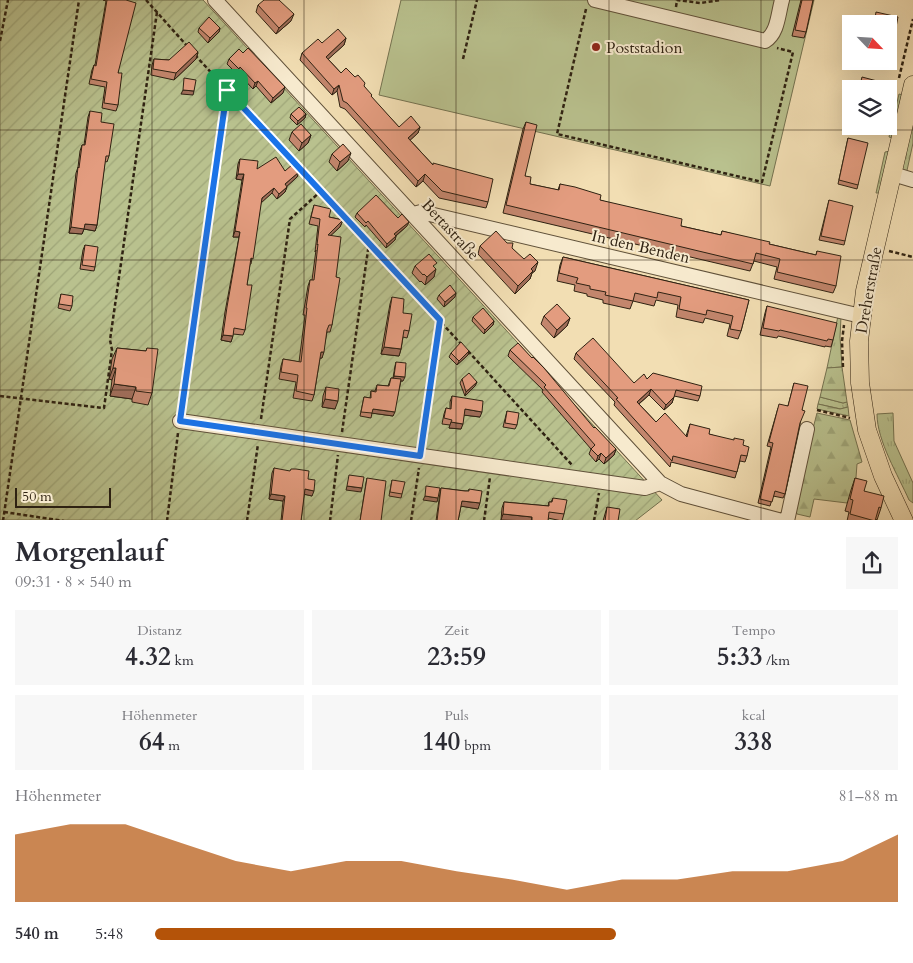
<!DOCTYPE html>
<html lang="de">
<meta charset="utf-8">
<style>
body{margin:0;font-family:Cardo,serif;background:#f7f7f7;color:#2b2b33;height:100vh;display:flex;flex-direction:column;font-size:19px;white-space:nowrap}
*{box-sizing:border-box;margin:0}
p{font-size:16px;color:#7c7c81}
.icon{flex:none;width:28px;height:28px;fill:none;stroke:currentColor;stroke-width:2;stroke-linecap:round;stroke-linejoin:round}
.map{position:relative;height:520px;overflow:hidden}
.side{display:flex;flex-direction:column;background:#fff;flex:1}
.side>*{flex:none}
.needle{width:32px;rotate:115deg}
.controls{position:absolute;left:842px;top:15px;display:grid;gap:10px}
.controls a{display:grid;place-items:center;width:55px;height:55px;border-radius:0px;background:#fff;box-shadow:0 5px 20px #0002;font-size:25px}
.scale{position:absolute;left:15px;bottom:12px;width:96px;box-sizing:border-box;padding-left:5px;border:2px solid #2f2212;border-top:0;font-size:14px;line-height:18px;white-space:nowrap;color:#2f2212;-webkit-text-stroke:4px #f7eace;paint-order:stroke}
.pin{position:absolute;display:grid;place-items:center;width:42px;height:42px;color:#fff;margin:-21px;border-radius:10px;box-shadow:0 2px 8px #0006}
.round{display:grid;place-items:center;flex:none;width:52px;height:52px;border-radius:0px;background:#f7f7f7}
.head{display:flex;align-items:center;justify-content:space-between;height:85px;padding:0 15px}
h1{font-size:28px;font-weight:700;line-height:38px}
.metrics{display:grid;grid-template-columns:repeat(3,1fr);gap:8px;height:85px;padding:5px 15px}
.metrics div{display:grid;align-content:center;border-radius:0px;background:#f7f7f7;text-align:center}
.metrics b{font-size:25px;font-weight:700}
.metrics small{font-size:14px;font-weight:400}
.metrics p{font-size:14px}
.chart{height:140px;padding:10px 15px}
.chart p{display:flex;justify-content:space-between}
.chart svg{width:100%;height:90px;margin-top:5px;fill:#b45309;opacity:.7}
ul{padding:0 15px;list-style:none;font-size:16px}
li{display:grid;grid-template-columns:80px 60px 1fr;align-items:center;height:38px}
li i{height:12px;border-radius:6px;background:#b45309}
.map>svg:first-child{display:block}
</style>
<div class="map">
<svg width="913" height="521" viewBox="0 0 913 521">
<defs>
<pattern id="grass-tufts" width="24" height="20" patternUnits="userSpaceOnUse" patternTransform="scale(1.25)"><rect width="24" height="20" fill="#b9c18e"/><path d="M3 7l-1-3M5 7V3M7 7l1-3M15 17l-1-3M17 17v-4M19 17l1-3" fill="none" stroke="#9fa679"/></pattern>
<pattern id="forest-firs" width="22" height="20" patternUnits="userSpaceOnUse" patternTransform="scale(1.25)"><rect width="22" height="20" fill="#b9c18e"/><path d="M5 1l3.5 6h-7zM16 11l3.5 6h-7z" fill="#9fa679"/></pattern>
<pattern id="garden-furrows" width="10" height="10" patternUnits="userSpaceOnUse" patternTransform="scale(1.25)"><rect width="10" height="10" fill="#b9c18e"/><path d="M-1 1l2-2M0 10L10 0M9 11l2-2" fill="none" stroke="#9fa679"/></pattern>
</defs>
<rect width="100%" height="100%" fill="#f2deb3"/>
<filter id="stains"><feTurbulence type="fractalNoise" baseFrequency=".004" numOctaves="4"/><feColorMatrix values="0 0 0 0 .2 0 0 0 0 .09 0 0 0 0 .02 0 0 0 .5 -.17"/></filter>
<radialGradient id="worn" r=".72"><stop offset=".6" stop-color="#630" stop-opacity="0"/><stop offset="1" stop-color="#630" stop-opacity=".3"/></radialGradient>
<path fill="url(#grass-tufts)" stroke="#747250" d="M899 94 903 95 893 138 889 137Z
M913 122V143L906 175 902 169Z
M890 151 880 193H876L885 152Z
M838 316 841 317 840 337 842 367 827 368Z
M820 397 843 403 847 402 848 407 841 409 818 404Z
M893 413 894 441 913 483V503L909 500C898 475 877 441 877 414Z"/>
<path fill="url(#forest-firs)" stroke="#747250" d="M842 367 847 402 843 403 820 397 827 368Z
M818 404 840 409 848 407 849 416 817 409Z
M817 413 850 420 862 462 857 464 855 491 847 503 814 499 810 517 797 514 793 506Z"/>
<path fill="#b9c18e" stroke="#747250" d="M401 0H814L770 186 379 95Z"/>
<path fill="url(#garden-furrows)" stroke="#747250" d="M0 0H203L662 500 635 521 0 520Z"/>
<g fill="none" stroke-linecap="round" stroke-linejoin="round">
<g stroke="#60513a" stroke-width="16">
<path id="minor" d="M215 0 660 483 681 494 782 521
M595 0 765 41C778 33 778 14 782 0
M893 174 913 180
M413 214 421 212 861 316
M180 421 645 488 660 483
M787 521 807 429"/>
</g>
<g stroke="#2f2212" stroke-width="19">
<path id="major" d="M904 521 883 476 867 430 860 383 859 341 865 291 913 85"/>
</g>
<path stroke="#2f2212" stroke-width="2.5" stroke-dasharray="4 2.5" stroke-linecap="butt" d="M146 0 188 47
M676 7 677 0 700 3 721 0
M586 9 557 134 762 182 793 52 777 48
M0 41 8 0
M195 55 462 345
M463 59 477 0
M899 78 913 19
M889 251 913 257
M468 351 572 465
M843 367 842 341 844 325
M0 396 104 408 112 350 110 340 157 12
M181 410 227 89
M817 410 850 418
M261 419 290 219 321 191
M342 432 369 243
M422 442 439 320
M4 512 64 521
M3 521 79 0
M167 521 178 433
M247 521 258 444
M330 521 338 455
M411 521 419 468
M484 521 490 477
M594 521 599 493"/>
<use href="#minor" stroke="#f7eace" stroke-width="14"/>
<use href="#major" stroke="#f2deb3" stroke-width="18"/>
</g>
<path fill="#c3866d" stroke="#2f2212" d="M103 0H126L118 73V105L116 111 102 108 105 87 89 84 92 70 94 65H95L106 1Z
M801 0H813L806 32 804 38 792 36Z
M258 5 291 21 276 34 256 12Z
M199 28H220L219 32 208 43 198 32Z
M346 38 344 45 328 59 341 73 364 86 371 97 399 127H420L418 133 410 140 433 165 488 202 486 208 439 198 423 181 416 187 345 109 340 107 337 91 332 95 300 60 302 53 322 43Z
M198 53 196 59 174 80 151 75 152 65 154 59 169 60Z
M243 53 283 93 271 103 256 86 253 89 238 73 237 74 227 64 229 59Z
M90 111 101 122 109 156 107 162 105 161 97 225 95 231 84 229 82 234 69 233 76 173 78 167 80 151 82 145H84L88 117Z
M291 114H306L305 118 297 125 290 118Z
M526 122 525 176 530 184 558 190 560 184 600 200 681 226 721 235 722 231 769 244 816 255 817 251 836 286 833 293 774 279 777 267 754 261 750 271 503 213 523 129Z
M292 132 311 135 308 143 299 151 289 140Z
M848 138 858 185 857 189 838 184Z
M332 154 348 161 337 171 329 162Z
M240 159 257 169 299 172 297 177 287 186 285 192 277 199 272 193 261 202 251 264H250L247 285 245 330 243 335 233 334 231 342 221 340 225 312 239 237H233L242 180 236 179 238 164Z
M829 200 845 241 844 245 819 240Z
M314 205 329 217 343 220 340 227 331 235 336 277 332 325 330 332H327L322 358H320L314 395 312 401 293 398 296 382 279 379 281 366 283 359 299 362 305 315H303L308 286 310 280H312L316 250 315 252 318 226 309 224Z
M357 213 398 218 407 226 396 236 395 240 386 248 366 225 365 227 355 217Z
M85 245 95 267 94 271 80 269 83 250Z
M480 246 512 248 535 271 532 273 530 279 515 294 478 254Z
M563 257 749 300 741 331 738 339 727 336 730 324 705 318 703 323 676 317 678 305 656 300 654 306 633 301 630 309 603 303V300L587 296V294L574 291 575 285 557 281 560 265Z
M415 266 435 268 434 277 425 285 421 281 420 282 412 273Z
M61 294 72 306 70 311 58 308Z
M439 295 455 297 444 307 437 299Z
M392 297 403 313 409 331 407 338 403 337 401 349 399 356 381 354 390 304Z
M767 306 833 340 831 347 825 346V347L778 336 777 338 760 335 765 313Z
M544 316 570 318 567 326 554 338 541 324Z
M473 317 494 321 493 325 484 334 472 321Z
M117 348 146 351 147 348 152 393 148 405 132 402V399L110 396 112 380 109 379 112 359Z
M510 350 594 428 616 449 614 455 604 464 599 459 596 462 589 454 591 449 542 392 543 390 508 356Z
M469 351 468 355 457 365 449 357 451 353Z
M576 353 634 383 647 379 700 396 698 401 674 396 672 403 664 410 649 395 639 404 656 422 686 436 690 424 709 434 743 445 747 456 745 462 740 461 735 478 671 462 670 467 614 405 615 402 574 359Z
M396 362 403 381H401L393 416 372 413 371 418 360 416 364 397 370 398 371 391H375L377 385 388 386 391 378H393L395 366Z
M462 379 477 382 475 386 465 396 460 383Z
M794 383 802 410 800 424 785 494 783 498 773 496 770 506 758 503 771 447 767 446 778 408 788 406Z
M326 387 335 409 322 407 323 396Z
M452 396 480 417 464 415 461 429 449 428 450 425 442 424 444 414 446 408 450 409V402Z
M507 411 517 425 515 429 503 427Z
M274 468 308 479 312 496 304 494 301 521H281L283 501 269 499 272 473Z
M367 478 381 521H360L366 483Z
M855 478 864 491 881 508 877 520 876 519 875 521H847L849 512 845 511 851 490Z
M392 480 402 494 401 498 389 496Z
M441 488 465 491H469V489L478 509 461 506 458 521H436L440 493Z
M553 498 564 514 562 521 548 518V521L501 520 502 508 504 502 548 506 549 502H551Z
M607 507 618 521H603Z"/>
<path fill="#9f6d59" stroke="#2f2212" d="M294 14 291 21 276 34 279 28Z
M220 28 219 32 208 43 210 38Z
M346 38 344 45 324 63 326 57Z
M198 52 196 59 174 80 176 73Z
M258 81 256 86 253 89 255 83Z
M339 85 337 91 332 95 334 89Z
M285 87 283 93 271 103 273 98Z
M183 90 194 91 193 95 181 94Z
M306 114 305 118 297 125 298 121Z
M420 127 418 133 406 144 408 138Z
M311 135 308 143 299 151 302 143Z
M351 153 348 161 337 171 340 162Z
M299 172 297 177 283 190 285 184Z
M238 174H244L242 180 236 179Z
M425 174 423 181 416 187 418 181Z
M287 187 285 192 277 199 279 194Z
M274 188 272 193 260 204 262 198Z
M343 220 340 227 325 241 328 235Z
M409 222 407 226 393 238 394 234Z
M85 224 97 225 95 231 84 229 82 234 69 233 71 227Z
M235 231 240 232 239 237H233Z
M396 236 395 240 386 248 387 244Z
M538 262 535 271 532 273 530 279 515 294 518 286 531 269Z
M436 269 434 277 425 285 427 277Z
M456 293 455 297 444 307 445 302Z
M570 318 567 326 554 338 557 330Z
M494 321 493 325 484 334 485 330Z
M223 335 233 336 231 342 221 340Z
M384 347 401 349 399 356 381 354Z
M469 351 468 355 457 365 459 361Z
M321 352H324L322 358H319Z
M113 368H116L112 380 109 379Z
M394 376 405 377 403 381 393 380Z
M477 382 475 386 465 396 466 392Z
M114 384 136 387 132 399 110 396Z
M651 389 649 395 634 408 637 402Z
M674 397 672 403 664 410 666 405Z
M325 399 338 401 335 409 322 407Z
M373 409 395 412 393 416 371 413Z
M465 409 482 412 480 417 463 415Z
M451 422 463 424 461 429 449 428Z
M616 449 614 455 604 464 606 458Z
M601 453 599 459 596 462 598 456Z
M347 486 362 488 361 492 346 490Z
M305 489 314 491 312 496 303 494Z
M271 494 285 496 283 501 269 499Z
M425 496 438 498 437 502 423 500Z
M462 501 480 503 478 509 460 506Z
M503 514 532 517 531 521 501 520Z"/>
<path fill="#e39c7f" stroke="#2f2212" d="M107 0H126L136 3 118 73H122L118 105 104 103 107 82 91 79 94 65 96 66Z
M264 0H279L294 14 279 28 258 5Z
M802 0H813L806 32 795 30Z
M876 12 898 17 891 53H889V24H874Z
M209 17 220 28 210 38 199 28Z
M338 29 346 38 326 57 341 73 346 68 355 77 358 75 365 83 364 86 372 95 371 96 399 127 411 116 420 127 408 138 433 165V163L493 179 488 202 442 191 425 174 418 181 347 103 343 101 339 85 334 89 302 53 318 39 322 43Z
M189 42 198 52 176 73 153 69 154 59 169 60Z
M248 48 285 87 273 98 258 81 255 83 240 67 239 69 229 59 239 49 243 53Z
M862 77 881 82 879 89H859Z
M184 78 196 80 194 91 183 90Z
M299 107 306 114 298 121 291 114Z
M90 111 102 113 101 122 114 124 109 156H106L97 225 85 224 84 229 71 227 78 167 79 168 82 145H85Z
M526 122 537 125 525 176 531 177 530 184 559 190 560 184 575 187 601 195 600 200 682 219 681 226 721 235 722 231 770 242 769 244 816 255 817 251 841 256 836 286 777 272 780 259 756 253 753 264 506 205Z
M301 124 311 135 302 143 292 132Z
M848 138 868 143 858 185 839 180Z
M343 144 351 153 340 162 332 154Z
M276 157 285 171 293 164 299 172 285 184 287 187 279 194 274 188 262 198 253 259 251 258 247 285H252L245 330 234 328 233 336 223 335 227 307 240 232 235 231 244 174H238L240 159 258 161 257 169Z
M376 195 398 218 402 214 409 222 394 234 396 236 387 244 368 221 366 223 357 213Z
M829 200 853 206 845 241 821 236Z
M314 205 331 209 329 217 343 220 328 235 341 237 336 277 340 278 332 325H329L327 330 324 352H321L314 395 296 391 298 375 281 372 283 359 301 362 307 308H306L310 280H314L318 244 317 245 320 219 311 217Z
M496 231 507 243H513L512 248 524 259 530 254 538 262 531 269 533 271 518 286 480 246Z
M85 245 98 247 95 267 82 265Z
M429 254 437 263 433 266 436 269 427 277 424 274 423 275 415 266Z
M563 257 749 300 741 331 730 329 733 316 707 310 706 315 679 309 681 297 658 292 657 298 635 293 633 301 605 295 606 292 590 289V286L576 283 578 278 559 273Z
M450 285 456 293 445 302 439 295Z
M61 294 73 296 72 306 59 304Z
M392 297 404 299 403 313 412 314 409 331 404 330 401 349 384 347Z
M557 304 570 318 557 330 544 316Z
M767 306 837 323 833 340 828 339 827 341 780 330 779 331 763 328Z
M483 308 494 321 485 330 473 317Z
M593 338 634 383 644 374 647 379 653 373 702 386 700 396 676 390 674 397 666 405 651 389 637 402 656 422 665 413 687 437 690 424 710 429 709 434 734 440V438L744 440 743 445 749 447 747 456 741 455 737 472 673 456 672 461 616 399 618 398 576 353Z
M461 342 469 351 459 361 451 353Z
M518 343 532 358 533 357 544 368 594 428 595 427 616 449 606 458 601 453 598 456 591 449 595 445 544 387 546 385 510 350Z
M117 348 146 351 147 348 158 349 152 393 136 391V387L114 384 116 368H113Z
M396 362 406 363 405 377 394 376Z
M469 373 477 382 466 392 462 379Z
M391 378 401 379 395 412 373 409 372 413 361 412 364 397 371 398V391L376 392 377 385 389 386Z
M794 383 808 386 802 410 805 411 800 423 785 494 775 491 772 502 760 499 773 443 769 442 779 404 788 406Z
M326 387 339 389 338 401 325 399Z
M452 396 483 401 482 412 465 409 463 424 451 422 452 420 444 418 446 408 451 409Z
M507 411 519 413 517 425 505 423Z
M274 468 290 471 291 469H296L309 471 308 479 315 480 314 491 305 489 301 521H282L285 496 271 494Z
M349 475 364 477 362 488 347 486Z
M367 478 386 481 381 521H360Z
M855 478 867 481 864 491 884 496 881 508 879 507 875 521 850 514 853 500 850 499Z
M392 480 405 482 402 494 390 492Z
M426 486 440 488 438 498 425 496Z
M441 488 465 491H469V489L482 491 480 503 462 501 458 521H437Z
M553 498 567 500 564 514 549 512 548 521H532V517L503 514 504 502 549 506V502H552Z
M607 507 620 509 618 521H605Z"/>
<g fill="none" stroke-linecap="round" stroke-linejoin="round">
<g stroke="#fff" stroke-width="10">
<path id="route" d="M227 90 440 320 420 456 180 421Z"/>
</g>
<use href="#route" stroke="#1a73e8" stroke-width="6"/>
</g>
<path fill="none" stroke="#2f2212" stroke-width="1" stroke-opacity="0.55" d="M152 0V521M304 0V521M456 0V521M609 0V521M761 0V521M0 130H913M0 260H913M0 390H913"/>
<circle fill="#8f2418" stroke="#f7eace" stroke-width="2" cx="596" cy="47" r="5"/>
<g text-anchor="middle" stroke-width="4" stroke-linejoin="round" paint-order="stroke">
<g font-size="16" fill="#2f2212" stroke="#f7eace" text-anchor="start">
<text x="606" y="53">Poststadion</text>
</g>
<g font-size="16" fill="#2f2212" stroke="#f7eace">
<text transform="translate(451 229) rotate(47)" y="6">Bertastraße</text>
<text transform="translate(641 246) rotate(13)" y="6">In den Benden</text>
<text transform="translate(868 290) rotate(-80)" y="6">Dreherstraße</text>
</g>
</g>
<rect width="100%" height="100%" filter="url(#stains)"/>
<rect width="100%" height="100%" fill="url(#worn)"/>
</svg>
<div class="controls">
<a><svg class="needle" viewBox="-14 -14 28 28"><path d="M0-13l5 13h-10z" fill="#e53935"/><path d="M0 13l5-13h-10z" fill="#7c7c81"/></svg></a>
<a><svg class="icon" aria-label="layers" viewBox="0 0 24 24"><path d="M12 4l9 5-9 5-9-5zM3 14l9 5 9-5"/></svg></a>
</div>
<div class="scale">50 m</div>
<div class="pin" style="left:227px;top:90px;background:#1e9e55"><svg class="icon" aria-label="arrive" viewBox="0 0 24 24"><path d="M6 21V4h12l-3 4 3 4H6"/></svg></div>
</div>
<section class="side">
<div class="head"><div><h1>Morgenlauf</h1><p>09:31 · 8 × 540 m</p></div><a class="round"><svg class="icon" aria-label="share" viewBox="0 0 24 24"><path d="M12 15V3M7 8l5-5 5 5M5 13v7h14v-7"/></svg></a></div>
<div class="metrics">
<div><p>Distanz</p><b>4.32<small> km</small></b></div>
<div><p>Zeit</p><b>23:59</b></div>
<div><p>Tempo</p><b>5:33<small> /km</small></b></div>
</div>
<div class="metrics">
<div><p>Höhenmeter</p><b>64<small> m</small></b></div>
<div><p>Puls</p><b>140<small> bpm</small></b></div>
<div><p>kcal</p><b>338</b></div>
</div>
<div class="chart"><p><span>Höhenmeter</span>81–88 m</p>
<svg viewBox="0 0 160 44" preserveAspectRatio="none"><path d="M0 44V11L10 6L20 6L30 15L40 24L50 29L60 24L70 24L80 29L90 33L100 38L110 33L120 33L130 29L140 29L150 24L160 11V44z"/></svg>
</div>
<ul>
<li><b>540 m</b>5:48<i style="width:62%"></i></li>
</ul>
</section>
